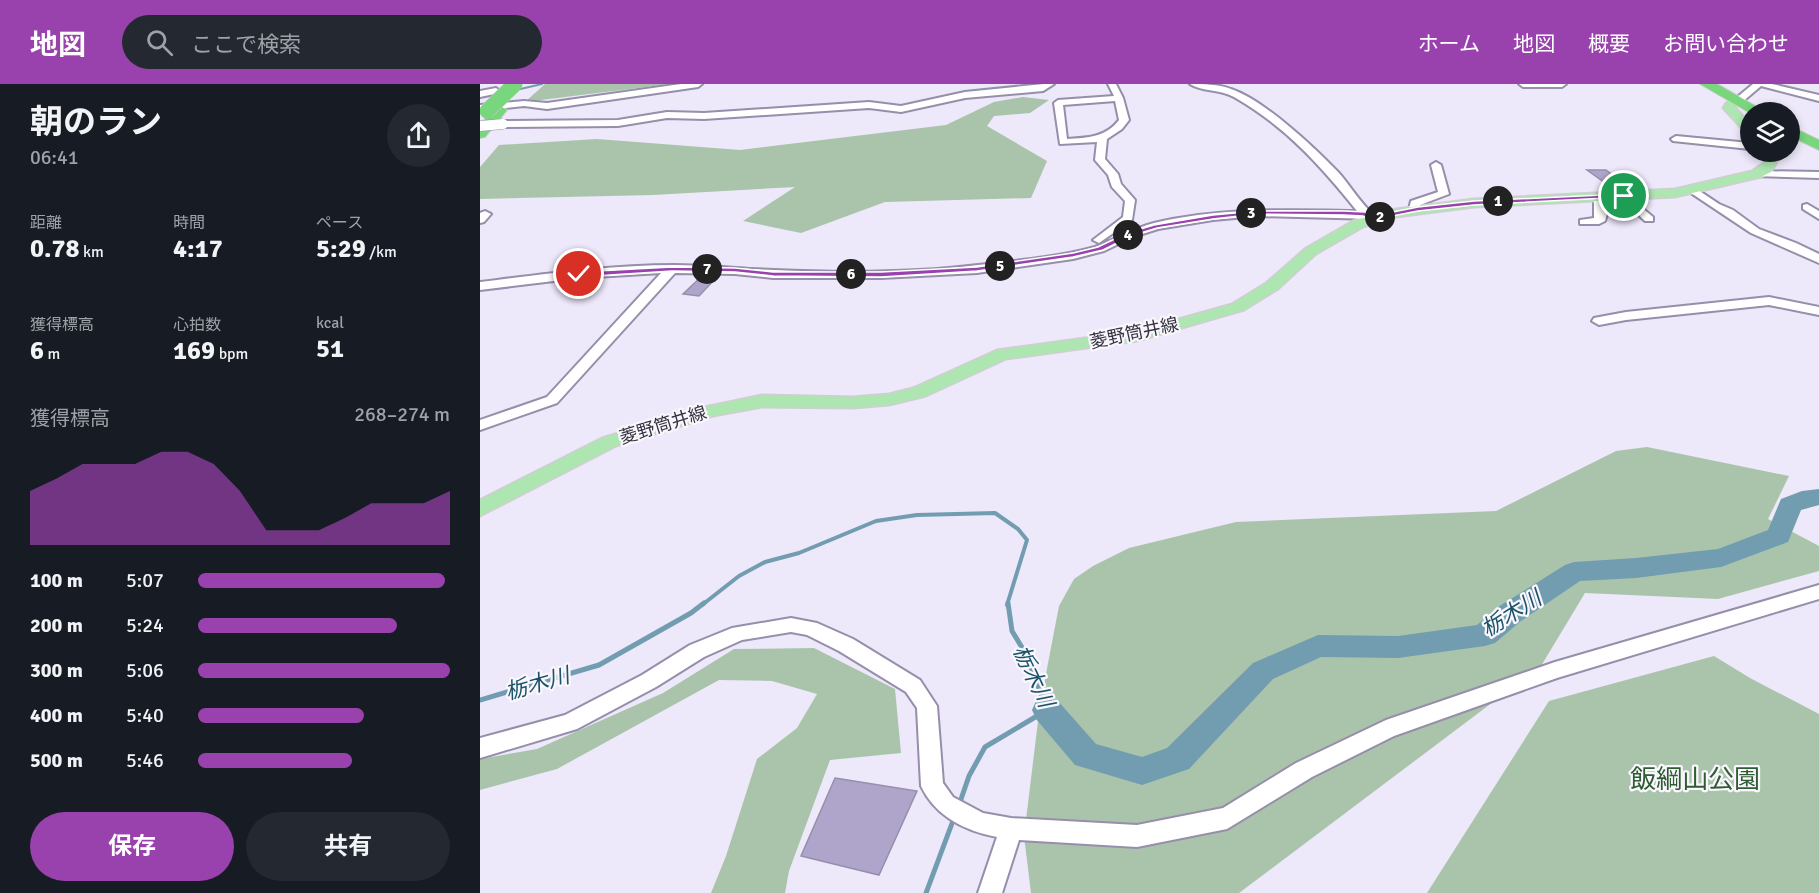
<!DOCTYPE html>
<html lang="ja">
<meta charset="utf-8">
<style>
body{margin:0;font-family:Signika,"Noto Sans JP",sans-serif;background:#242831;color:#f1f3f6;height:100vh;display:flex;flex-direction:column;font-size:22px;white-space:nowrap}
*{box-sizing:border-box;margin:0}
p{font-size:20px;color:#9ea1a6}
.icon{flex:none;width:33px;height:33px;fill:none;stroke:currentColor;stroke-width:2;stroke-linecap:round;stroke-linejoin:round}
.map{position:relative;flex:1;overflow:hidden}
.drawer{display:flex;flex-direction:column;background:#171b24;width:480px}
.drawer>*{flex:none}
.controls{position:absolute;left:1260px;top:18px;display:grid;gap:12px}
.controls a{display:grid;place-items:center;width:60px;height:60px;border-radius:50%;background:#171b24;box-shadow:0 3px 9px #0003;font-size:30px}
.pin{position:absolute;display:grid;place-items:center;width:51px;height:51px;color:#fff;margin:-26px;border:3px solid #fff;border-radius:50%;box-shadow:0 2px 6px #0007}
.km{position:absolute;width:30px;height:30px;margin:-15px;border-radius:50%;background:#222;color:#fff;font-size:16px;line-height:30px;text-align:center}
.round{display:grid;place-items:center;flex:none;width:63px;height:63px;border-radius:32px;background:#242831}
.head{display:flex;align-items:center;justify-content:space-between;height:102px;padding:0 30px}
h1{font-size:33px;font-weight:700;line-height:45px}
.figures{display:grid;grid-template-columns:repeat(3,1fr);gap:9px;height:102px;padding:6px 30px}
.figures div{display:grid;align-content:center}
.figures b{font-size:26px;font-weight:700}
.figures small{font-size:16px;font-weight:400}
.figures p{font-size:16px}
.chart{height:168px;padding:12px 30px}
.chart p{display:flex;justify-content:space-between}
.chart svg{width:100%;height:108px;margin-top:6px;fill:#9941ad;opacity:.7}
.cta{display:flex;gap:12px;margin-top:auto;padding:12px 30px}
.cta a{flex:1;height:69px;border-radius:36px;background:#9941ad;color:#fff;font-size:24px;font-weight:700;line-height:69px;text-align:center}
.cta a+a{background:#242831;color:#f1f3f6}
ul{padding:0 30px;list-style:none;font-size:20px}
li{display:grid;grid-template-columns:96px 72px 1fr;align-items:center;height:45px}
li i{height:15px;border-radius:8px;background:#9941ad}
header{display:flex;align-items:center;gap:36px;box-sizing:border-box;height:84px;padding:0 30px;background:#9941ad;color:#fff}
header strong{font-size:28px}
nav{display:flex;gap:33px;margin-inline-start:auto;font-size:21px}
.search{width:420px;height:54px;background:#242831;display:flex;align-items:center;gap:15px;box-sizing:border-box;padding:0 21px;border-radius:33px;color:#9ea1a6;font-size:22px}
main{display:flex;flex:1;min-height:0}
.map>svg:first-child{display:block}
</style>
<header>
<strong>地図</strong>
<div class="search"><svg class="icon" aria-label="search" viewBox="0 0 24 24"><circle cx="10" cy="10" r="6"/><path d="M15 15l6 6"/></svg>ここで検索</div>
<nav><a>ホーム</a><a>地図</a><a>概要</a><a>お問い合わせ</a></nav>
</header>
<main>
<section class="drawer">
<div class="head"><div><h1>朝のラン</h1><p>06:41</p></div><a class="round"><svg class="icon" aria-label="share" viewBox="0 0 24 24"><path d="M12 15V3M7 8l5-5 5 5M5 13v7h14v-7"/></svg></a></div>
<div class="figures">
<div><p>距離</p><b>0.78<small> km</small></b></div>
<div><p>時間</p><b>4:17</b></div>
<div><p>ペース</p><b>5:29<small> /km</small></b></div>
</div>
<div class="figures">
<div><p>獲得標高</p><b>6<small> m</small></b></div>
<div><p>心拍数</p><b>169<small> bpm</small></b></div>
<div><p>kcal</p><b>51</b></div>
</div>
<div class="chart"><p><span>獲得標高</span>268–274 m</p>
<svg viewBox="0 0 160 44" preserveAspectRatio="none"><path d="M0 44V22L10 17L20 11L30 11L40 11L50 6L60 6L70 11L80 22L90 38L100 38L110 38L120 33L130 27L140 27L150 27L160 22V44z"/></svg>
</div>
<ul>
<li><b>100 m</b>5:07<i style="width:98%"></i></li>
<li><b>200 m</b>5:24<i style="width:79%"></i></li>
<li><b>300 m</b>5:06<i style="width:100%"></i></li>
<li><b>400 m</b>5:40<i style="width:66%"></i></li>
<li><b>500 m</b>5:46<i style="width:61%"></i></li>
</ul>
<div class="cta"><a>保存</a><a>共有</a></div>
</section>
<div class="map">
<svg width="1339" height="809" viewBox="0 0 1339 809">
<rect width="100%" height="100%" fill="#ede8fa"/>
<path fill="#aac4ab" d="M65 0H190L45 18Z
M543 13 569 16 550 29 514 32 507 42 567 77 551 114 405 118 321 149 263 137 315 103 173 111 0 115V83L19 61 117 55 260 66 466 41 514 18Z
M1167 363 1309 392 1288 435 1339 462V487L1238 515 1105 509 1061 582 759 809H551L544 752 560 621 579 522 594 495 613 482 649 464 756 438 1016 427 1136 367Z
M334 564 415 605 421 669 350 676 309 787 305 809H231L246 772 277 675 317 644 337 610 292 597 239 596 77 685 0 706V675L57 665 183 609 254 565Z
M1234 572 1270 594 1339 630V809H947L1069 617Z"/>
<g fill="none" stroke-linecap="round" stroke-linejoin="round">
<path stroke="#729db0" stroke-width="2" d="M36 6 62 0"/>
<path stroke="#729db0" stroke-width="4" d="M222 521 259 492 285 478 319 469 396 437 437 431 515 429 538 445 547 456 527 521"/>
<path stroke="#729db0" stroke-width="5" d="M0 616 119 581 211 529 224 519
M479 721 489 692 505 663 567 626 546 570 532 547 528 519
M446 809 474 734"/>
<path fill="#729db0" fill-rule="evenodd" d="M1339 405V421L1321 426 1308 458 1241 483 1156 494 1100 497 1041 537 1015 559 1005 562 918 574 841 573 793 595 709 685 662 701 595 681 556 635 552 626 556 617 567 613 578 617 616 660 662 673 687 664 773 579 838 551 918 552 997 541 1021 521 1085 481 1094 478 1156 474 1238 465 1288 446 1301 415 1322 407Z"/>
</g>
<path fill="#afa5ca" stroke="#968fab" stroke-width="1.5" d="M1107 86H1126L1152 105 1135 106Z
M222 192 237 193 219 212 203 210Z
M355 694 437 707 399 791 321 772Z"/>
<g fill="none" stroke-linecap="round" stroke-linejoin="round">
<g stroke="#968eaa" stroke-width="4">
<path id="minor" d="M201 0H222L218 3 67 25 44 22 0 27V21L44 17 67 19Z
M564 0H574L563 7 485 14 421 28 389 24 224 35 187 34 138 42 23 43 18 40 23 37 138 36 187 28 224 29 389 18 421 22 485 8Z
M628 0H636L643 14 649 36 642 45 627 55 625 75 638 90 641 100 655 116 652 136 619 159 613 156 643 133 645 117 632 103 628 91 615 76 617 58 580 60 574 19 578 16 634 12ZM635 17 639 36C626 53 608 54 587 55L583 21Z
M710 0C724 0 738 0 751 5 784 16 834 63 858 88 870 101 880 119 894 131V135L777 132 733 136 678 145 653 153 624 167 593 175 497 189 401 194H293L255 190 195 189 77 319 0 346V336L67 313 181 189 99 194 0 206V198C64 190 129 181 194 181 228 181 261 185 294 186 361 189 432 189 498 181 535 177 580 173 615 163 635 156 653 144 674 139 740 123 810 126 877 127 841 82 805 42 754 13 740 5 722 8 710 0Z
M1039 0H1086L1082 3H1043Z
M1273 0H1292L1339 11V17L1281 2 1261 19H1255V15Z
M16 4 20 7 19 9 0 13V7Z
M1196 52 1270 59V65L1193 57 1191 55Z
M956 78 961 81 969 110 940 121 938 127H930L929 125 931 117 958 108 951 81Z
M1276 87 1339 88V94L1272 92V88Z
M1212 102 1239 120 1253 126 1279 145 1316 159 1339 170V179L1271 149 1208 107V103Z
M1144 109 1173 133V137H1165L1140 114 1139 112Z
M1119 110 1124 113 1127 130 1125 137 1119 140H1100V136L1114 134V113Z
M1327 120 1339 127V135L1323 125V121Z
M5 127 11 130 4 138 0 139V129Z
M1289 213 1339 223V231L1289 221 1146 236 1119 241 1112 237 1114 234 1146 228Z
M1339 501V515L1077 594 914 652 832 693 747 745 657 763 539 756 522 809H498L517 753C485 747 455 732 441 702L437 624 426 608 359 567 327 551 311 548 262 556 224 573 176 603 97 645 0 674V654L85 631 162 591 210 561 252 544 311 534 337 539 373 555 440 596 457 622 463 699 473 713 503 729 531 734 657 741 743 724 816 679 906 636 1075 578Z"/>
</g>
<g stroke="#cfced1" stroke-width="3">
<path id="major" d="M1258 14 1264 17 1255 23 1270 40V49H1266L1243 24 1246 19Z
M1281 68H1293L1297 78 1291 88 1281 93 1195 113 994 123 916 133 883 143 836 170 798 205 764 226 657 257 526 275 446 312 409 321 373 324 282 323 233 332 136 362 0 432V416L122 354 220 324 282 311 373 313 409 310 433 304 517 266 656 247 752 220 786 199 826 164 873 137 909 126 994 115 1195 105 1272 87 1285 78Z"/>
</g>
<g stroke="#cfced1" stroke-width="2">
<path id="highway" d="M1220 0H1237L1286 28 1270 29Z
M20 22 27 26 5 53 0 54V41L15 23Z
M1310 42 1339 56V66L1310 52Z"/>
</g>
<use href="#minor" fill="#fff" fill-rule="evenodd"/>
<use href="#major" fill="#aee6b1" fill-rule="evenodd"/>
<use href="#highway" fill="#78d67d" fill-rule="evenodd"/>
<g stroke="#968eaa" stroke-width="11" stroke-linecap="butt">
<path id="minor-bridge" d="M0 42 23 40"/>
</g>
<g stroke="#cfced1" stroke-width="16" stroke-linecap="butt">
<path id="highway-bridge" d="M7 27 35 0"/>
</g>
<use href="#minor-bridge" stroke="#fff" stroke-width="10"/>
<use href="#highway-bridge" stroke="#78d67d" stroke-width="15"/>
</g>
<path fill="#9941ad" stroke="#fff" stroke-width="1.5" d="M1144 110 1146 113 994 121 938 127 892 136 883 132 864 131 777 130 733 135 677 144 651 152 623 166 593 173 497 187 401 193 293 192 255 188 192 187 99 193 95 190 99 188 192 183 255 184 293 188H401L497 183 593 169 618 163 647 149 674 141 733 131 777 127H864L885 128 893 132 938 123 994 117Z"/>
<g text-anchor="middle" stroke-width="4.5" stroke-linejoin="round" paint-order="stroke">
<g font-size="18" fill="#36333f" stroke="#f9f7fd">
<text transform="translate(654 249) rotate(-12)" y="6">菱野筒井線</text>
<text transform="translate(183 341) rotate(-17)" y="6">菱野筒井線</text>
</g>
<g font-size="22" font-style="italic" fill="#1a5368" stroke="#f9f7fd">
<text transform="translate(1031 529) rotate(-32)" y="8">栃木川</text>
<text transform="translate(554 592) rotate(65)" y="8">栃木川</text>
<text transform="translate(57 599) rotate(-16)" y="8">栃木川</text>
</g>
<g font-size="26" fill="#2f5c32" stroke="#f9f7fd">
<text x="1215" y="704">飯綱山公園</text>
</g>
</g>
</svg>
<div class="controls">
<a><svg class="icon" aria-label="layers" viewBox="0 0 24 24"><path d="M12 4l9 5-9 5-9-5zM3 14l9 5 9-5"/></svg></a>
</div>
<div class="pin" style="left:1144px;top:112px;background:#1e9e55"><svg class="icon" aria-label="arrive" viewBox="0 0 24 24"><path d="M6 21V4h12l-3 4 3 4H6"/></svg></div>
<div class="pin" style="left:99px;top:190px;background:#d93025"><svg class="icon" aria-label="check" viewBox="0 0 24 24"><path d="M5 12l5 5 9-10"/></svg></div>
<b class="km" style="left:1018px;top:117px">1</b>
<b class="km" style="left:900px;top:133px">2</b>
<b class="km" style="left:771px;top:129px">3</b>
<b class="km" style="left:648px;top:151px">4</b>
<b class="km" style="left:520px;top:182px">5</b>
<b class="km" style="left:371px;top:190px">6</b>
<b class="km" style="left:227px;top:185px">7</b>
</div>
</main>
